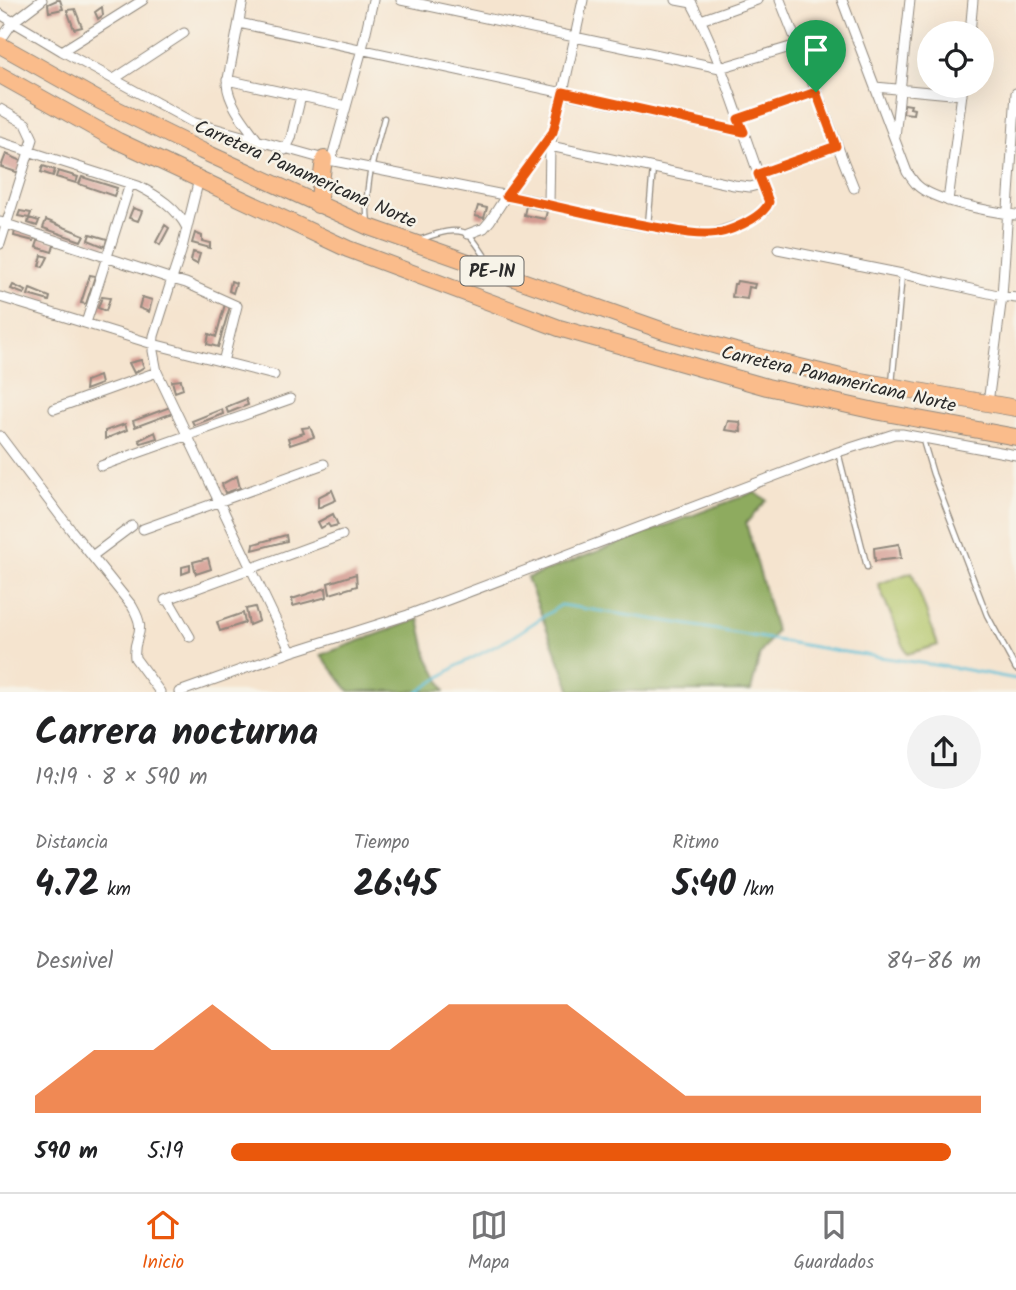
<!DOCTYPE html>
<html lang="es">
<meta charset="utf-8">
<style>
body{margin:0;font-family:Kalam,sans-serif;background:#f2f2f2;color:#202124;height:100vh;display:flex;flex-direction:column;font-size:26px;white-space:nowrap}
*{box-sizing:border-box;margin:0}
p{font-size:23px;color:#757577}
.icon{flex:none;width:38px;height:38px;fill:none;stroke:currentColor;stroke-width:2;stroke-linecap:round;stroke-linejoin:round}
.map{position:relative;height:692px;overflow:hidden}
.sheet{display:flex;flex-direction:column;background:#fff;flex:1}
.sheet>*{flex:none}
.tools{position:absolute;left:917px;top:21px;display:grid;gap:14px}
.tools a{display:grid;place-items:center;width:77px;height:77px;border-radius:50%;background:#fff;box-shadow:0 7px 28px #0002;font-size:35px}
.pin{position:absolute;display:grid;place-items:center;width:60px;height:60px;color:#fff;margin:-72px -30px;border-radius:50% 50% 50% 0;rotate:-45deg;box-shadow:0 0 7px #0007}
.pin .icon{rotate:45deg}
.round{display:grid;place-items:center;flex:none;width:74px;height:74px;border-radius:37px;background:#f2f2f2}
.headline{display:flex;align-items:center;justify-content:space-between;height:119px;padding:0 35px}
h1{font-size:38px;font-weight:700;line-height:52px}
.figures{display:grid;grid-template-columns:repeat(3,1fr);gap:10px;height:119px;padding:7px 35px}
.figures div{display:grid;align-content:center}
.figures b{font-size:35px;font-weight:700}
.figures small{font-size:19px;font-weight:400}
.figures p{font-size:19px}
.chart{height:196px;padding:14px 35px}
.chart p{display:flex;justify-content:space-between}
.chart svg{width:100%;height:126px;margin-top:7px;fill:#ea580c;opacity:.7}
ul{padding:0 35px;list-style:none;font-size:23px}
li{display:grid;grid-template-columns:112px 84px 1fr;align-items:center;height:52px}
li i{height:18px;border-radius:9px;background:#ea580c}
.tab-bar{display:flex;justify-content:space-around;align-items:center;height:98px;border-top:2px solid #e0e0e0;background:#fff;font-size:19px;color:#757577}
.tab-bar a{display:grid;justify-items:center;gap:4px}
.tab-bar .selected{color:#ea580c}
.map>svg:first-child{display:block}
</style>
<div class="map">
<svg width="1016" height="692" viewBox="0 0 1016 692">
<rect width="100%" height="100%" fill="#f7f3e8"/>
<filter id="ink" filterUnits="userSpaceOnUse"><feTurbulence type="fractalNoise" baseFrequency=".0143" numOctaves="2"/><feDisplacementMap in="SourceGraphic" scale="14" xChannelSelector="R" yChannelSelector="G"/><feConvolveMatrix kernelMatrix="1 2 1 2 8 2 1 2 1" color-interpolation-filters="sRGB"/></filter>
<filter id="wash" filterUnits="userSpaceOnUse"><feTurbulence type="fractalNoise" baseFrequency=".00686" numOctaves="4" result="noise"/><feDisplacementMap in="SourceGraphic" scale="28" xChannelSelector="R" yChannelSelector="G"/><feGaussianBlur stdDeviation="1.57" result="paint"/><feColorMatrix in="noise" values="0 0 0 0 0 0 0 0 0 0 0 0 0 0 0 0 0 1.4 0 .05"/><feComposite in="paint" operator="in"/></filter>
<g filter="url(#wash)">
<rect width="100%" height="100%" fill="#f5e4cf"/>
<path fill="#b3c66a" stroke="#6f784a" stroke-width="2" d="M912 572 938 645 907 654 878 584Z"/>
<path fill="#8eab5e" stroke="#5c6b44" stroke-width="2" d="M754 492 767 500 746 523 776 631 760 654 751 691H571L527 578Z
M419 619 427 655 445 691H349L321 655Z"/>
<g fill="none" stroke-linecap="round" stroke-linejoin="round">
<path stroke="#5abfd8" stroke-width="2.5" d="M418 692 457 666 509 639 561 605 678 623 838 651 962 669 1016 679"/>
</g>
<g id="blocks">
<path fill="#d49b92" d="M57 0H60L63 9 49 12 48 4Z
M102 7 103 15 98 19 95 12Z
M75 9 82 27 74 29 67 10Z
M904 104 911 105 910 108 914 109 913 114 903 113Z
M6 154 22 161 19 173 1 167Z
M43 166 55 170 53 176 41 172Z
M58 171 78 177 76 183 56 177Z
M82 177 117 188 114 196 79 184Z
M478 206 487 208 484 218 475 216Z
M526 206 547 211 545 219 524 215Z
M133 208 142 211 138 221 129 218Z
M20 211 31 213 29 218 39 221 37 226 28 223 29 218 18 216Z
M46 220 84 235 81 241 43 228Z
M165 225 169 228 160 245 156 242Z
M15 230 36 236 34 241 14 236Z
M195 233 202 236V241L210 243V248L192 243Z
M90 234 107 239 105 247 88 240Z
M39 238 55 242 52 252 36 247Z
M193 252 200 254 197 264 191 261Z
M42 255 48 257 43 267 39 266Z
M90 275 95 276 86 304 81 303Z
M231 281 236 283 233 293 229 291Z
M737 281 755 284 754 288 749 287 747 299 732 297 734 284H736Z
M13 285 26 291 24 294 11 289Z
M30 289 50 297 49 301 28 295Z
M102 297 110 298 106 311 98 308Z
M142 297 152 300 149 312 139 308Z
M225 304 230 306 218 347 207 344 209 334 216 337Z
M141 360 144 367 134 373 129 363Z
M99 376 101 384 85 390 86 381Z
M181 380 183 389 175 392 172 381Z
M246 399 248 405 228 413 226 407Z
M170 407 173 413 135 427 133 421Z
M222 409 223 414 194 425 192 421Z
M728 421 740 422 741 432 725 430Z
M125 424 127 430 105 439V431Z
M310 427 314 437 290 445 288 438 304 433 302 428Z
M155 432 157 438 141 443 139 440Z
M237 476 240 488 225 493 222 484Z
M332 490 336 500 318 508V497Z
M333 514 338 525 330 527 328 524 321 528 318 522Z
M286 535 287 541 253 550 254 544Z
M899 544 901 558 875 561 874 548Z
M208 558 211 569 196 574 193 562Z
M190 565V571L182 574V567Z
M356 574 357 586 330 594 328 583Z
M326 588 327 597 293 606 292 599Z
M255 607 259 621 249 625 246 609Z
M243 613 245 623 220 631 217 622Z"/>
</g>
</g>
<g filter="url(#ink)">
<use href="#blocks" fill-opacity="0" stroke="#90887d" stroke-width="2"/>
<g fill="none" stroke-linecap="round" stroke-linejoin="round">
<g stroke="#90887d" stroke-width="7">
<path id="service" d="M368 223C363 187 375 153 384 118
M648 225 653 168
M419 240C433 235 457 225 470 236 478 244 484 256 491 265
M892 384 902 274
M922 437 933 474 987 615 1016 669
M838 452 867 567"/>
</g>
<g stroke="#90887d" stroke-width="11">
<path id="minor" d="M243 0 227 84C229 105 246 124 258 141
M401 0 720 68 797 45
M676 0 692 3
M780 0 854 188
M842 0 907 172C910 176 913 181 917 185 933 201 992 212 1016 215
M0 14 62 51 192 122 324 159 549 204 626 223 697 234H712L745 223 765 210 769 202C743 136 724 62 690 0
M701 20 757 0
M239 23 744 132
M970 33 973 0
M0 41 13 22 42 0
M62 51 143 0
M114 79 184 33
M227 80 346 106
M875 87 962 95
M0 109 26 124 33 139 0 244
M738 119 815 92
M895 137 910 0
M0 142 138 186C158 196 177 208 187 228
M550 146 734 185 750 187 762 184
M285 150 291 138 301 96
M331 161 362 49 373 0
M758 174 836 146
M199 179 181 252 172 279 186 283 237 306 223 362
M948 201 963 86
M549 204 550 146 563 92 583 0
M0 222 172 279 154 336 153 351 157 372 291 652
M468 234 484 228 490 221 506 196 550 136
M778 249 917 277 1002 296 1016 298
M0 297 153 344 274 375
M86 323 130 184
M988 403 1002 296 1016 93
M54 409 157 372
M0 436 71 530 132 606C149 635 132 634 135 658L160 692
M101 466 290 399
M143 529 324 464
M92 556 132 526
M168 599 190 637
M165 600 342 535
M179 692 291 652 408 615 838 452 894 434H902L1016 455"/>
</g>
<g stroke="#90887d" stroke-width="18">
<path id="motorway" d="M0 45 100 101 202 151 369 227 664 331 735 351 849 379 1016 408
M0 75 118 141 348 249 559 328 767 387 875 411 1016 437
M318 205 324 159"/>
</g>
<use href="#service" stroke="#fff" stroke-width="4.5"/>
<use href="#minor" stroke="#fff" stroke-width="9"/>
<use href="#motorway" stroke="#fabc8b" stroke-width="16"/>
</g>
</g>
<g fill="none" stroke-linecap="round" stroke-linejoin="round" filter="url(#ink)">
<g stroke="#fff" stroke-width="14">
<path id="route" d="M563 92 744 132 738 119 816 92 836 146 758 174 769 202C763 218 726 234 709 234 693 235 676 231 661 228 609 220 558 206 506 196L553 132Z"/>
</g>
<use href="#route" stroke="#ea580c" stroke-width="9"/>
</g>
<g text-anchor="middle" stroke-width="5" stroke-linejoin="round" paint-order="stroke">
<rect fill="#f7f3e8" stroke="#686764" stroke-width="2" x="460.5" y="256.5" width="63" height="29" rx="5"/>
<g font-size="18" font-weight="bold" fill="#2b2b2b">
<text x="492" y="277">PE-1N</text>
</g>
<g font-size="19" fill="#2b2b2b" stroke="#f7f3e8">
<text transform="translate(306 173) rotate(24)" y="7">Carretera Panamericana Norte</text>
<text transform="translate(839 378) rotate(13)" y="7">Carretera Panamericana Norte</text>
</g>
</g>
</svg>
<div class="tools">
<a><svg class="icon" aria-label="locate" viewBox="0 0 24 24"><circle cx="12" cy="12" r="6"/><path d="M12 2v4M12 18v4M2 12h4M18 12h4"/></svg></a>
</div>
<div class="pin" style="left:816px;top:92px;background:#1e9e55"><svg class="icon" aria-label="arrive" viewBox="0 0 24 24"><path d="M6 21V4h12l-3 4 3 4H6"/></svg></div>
</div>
<section class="sheet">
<div class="headline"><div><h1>Carrera nocturna</h1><p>19:19 · 8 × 590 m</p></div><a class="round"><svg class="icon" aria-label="share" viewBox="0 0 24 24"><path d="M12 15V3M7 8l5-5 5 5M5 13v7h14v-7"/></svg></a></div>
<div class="figures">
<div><p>Distancia</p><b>4.72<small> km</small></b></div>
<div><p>Tiempo</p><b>26:45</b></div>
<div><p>Ritmo</p><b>5:40<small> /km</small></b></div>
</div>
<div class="chart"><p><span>Desnivel</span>84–86 m</p>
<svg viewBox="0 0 160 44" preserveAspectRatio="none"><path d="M0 44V38L10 22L20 22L30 6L40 22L50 22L60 22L70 6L80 6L90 6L100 22L110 38L120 38L130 38L140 38L150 38L160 38V44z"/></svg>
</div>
<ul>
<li><b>590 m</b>5:19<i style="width:96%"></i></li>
</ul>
</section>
<nav class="tab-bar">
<a class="selected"><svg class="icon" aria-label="home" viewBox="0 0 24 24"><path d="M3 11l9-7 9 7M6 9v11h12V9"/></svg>Inicio</a>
<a><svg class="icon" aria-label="map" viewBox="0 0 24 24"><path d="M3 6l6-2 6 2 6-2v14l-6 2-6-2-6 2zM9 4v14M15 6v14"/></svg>Mapa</a>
<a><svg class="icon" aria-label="saved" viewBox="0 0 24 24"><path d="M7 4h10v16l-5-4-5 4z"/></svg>Guardados</a>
</nav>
